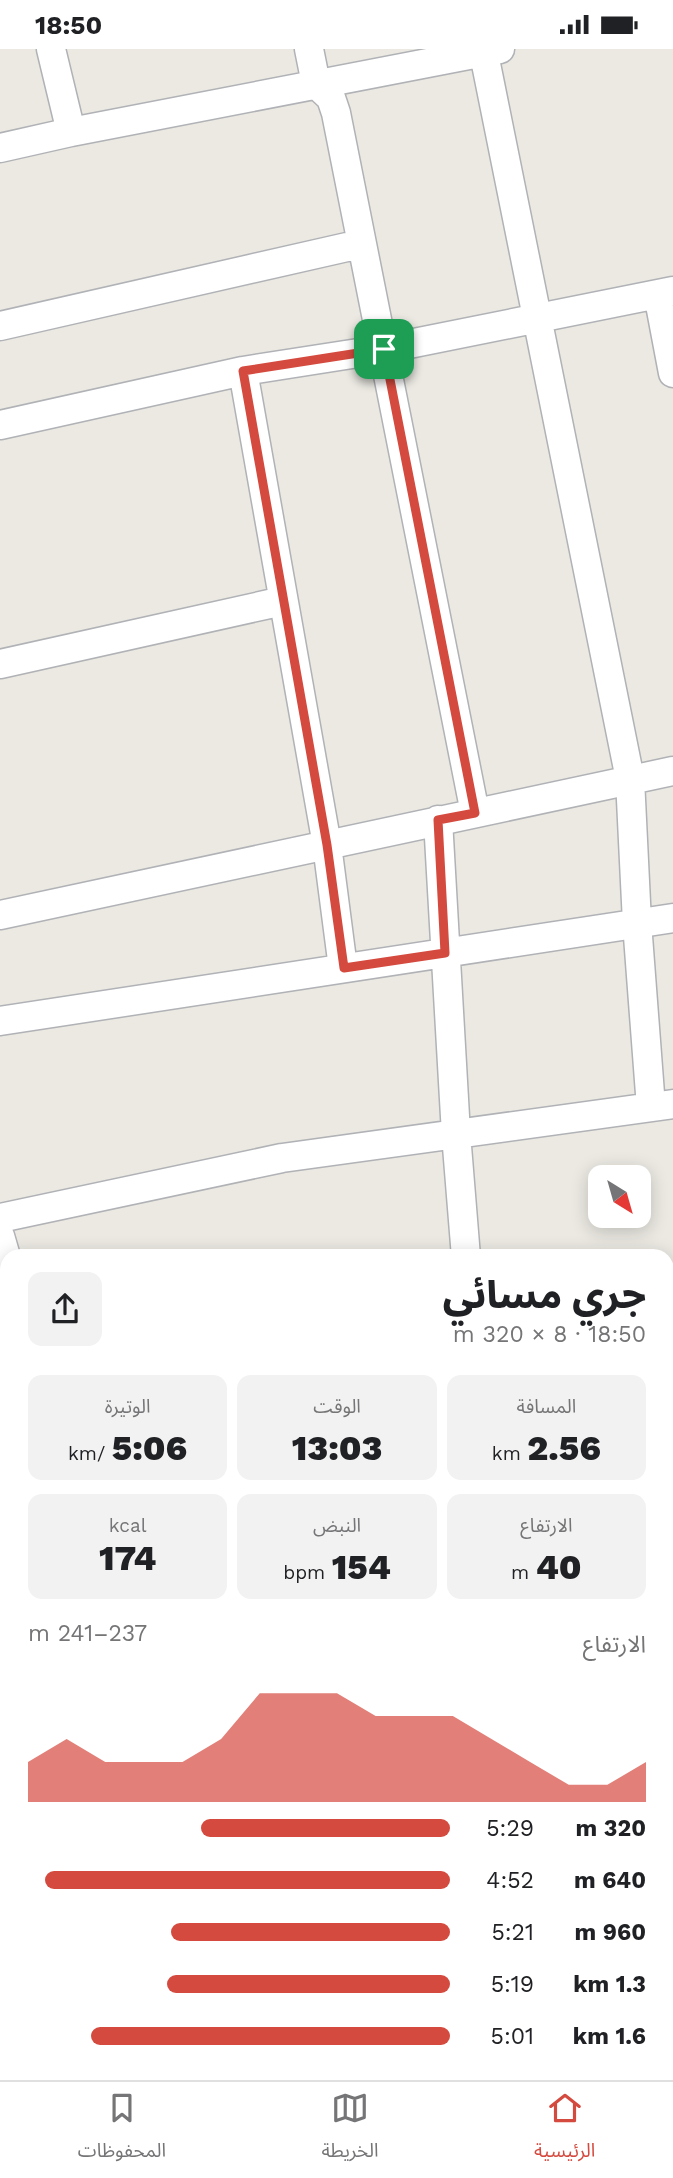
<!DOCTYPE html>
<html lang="ar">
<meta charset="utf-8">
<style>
body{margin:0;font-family:"Work Sans","Noto Sans Arabic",sans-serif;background:#f2f2f2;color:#202124;direction:rtl;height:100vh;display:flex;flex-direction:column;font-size:26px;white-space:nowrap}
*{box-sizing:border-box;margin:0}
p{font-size:23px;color:#757577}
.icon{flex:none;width:38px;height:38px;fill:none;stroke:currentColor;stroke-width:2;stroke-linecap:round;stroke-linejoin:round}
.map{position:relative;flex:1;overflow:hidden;direction:ltr}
.panel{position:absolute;left:0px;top:1200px;width:674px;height:831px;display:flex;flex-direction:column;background:#fff;border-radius:21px 21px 0 0;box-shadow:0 4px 18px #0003;direction:rtl}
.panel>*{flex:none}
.needle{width:46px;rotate:143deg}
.buttons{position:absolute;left:588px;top:1116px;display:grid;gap:14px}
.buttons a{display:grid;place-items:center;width:63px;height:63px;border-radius:14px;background:#fff;box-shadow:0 4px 18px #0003;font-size:35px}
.pin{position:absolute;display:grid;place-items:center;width:60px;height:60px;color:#fff;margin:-30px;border-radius:14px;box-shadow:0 4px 10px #0006}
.round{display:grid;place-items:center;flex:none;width:74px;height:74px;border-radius:14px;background:#f2f2f2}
.summary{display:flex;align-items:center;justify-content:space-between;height:119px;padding:0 28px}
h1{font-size:38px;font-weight:800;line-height:52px}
.metrics{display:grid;grid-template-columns:repeat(3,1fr);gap:10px;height:119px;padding:7px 28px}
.metrics div{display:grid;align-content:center;border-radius:14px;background:#f2f2f2;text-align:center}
.metrics b{font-size:35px;font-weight:800}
.metrics small{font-size:19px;font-weight:400}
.metrics p{font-size:19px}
.chart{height:196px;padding:14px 28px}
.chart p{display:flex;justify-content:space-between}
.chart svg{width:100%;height:126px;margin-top:7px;fill:#d54a3f;opacity:.7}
ul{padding:0 28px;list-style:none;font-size:23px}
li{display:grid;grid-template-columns:112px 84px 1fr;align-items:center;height:52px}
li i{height:18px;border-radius:9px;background:#d54a3f}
.status{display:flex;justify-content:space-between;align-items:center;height:49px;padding:0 35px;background:#fff;direction:ltr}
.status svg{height:19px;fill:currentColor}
.tabs{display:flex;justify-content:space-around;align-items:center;height:98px;border-top:2px solid #e0e0e0;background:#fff;font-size:19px;color:#757577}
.tabs a{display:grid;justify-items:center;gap:4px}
.tabs .active{color:#d54a3f}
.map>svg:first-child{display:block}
</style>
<div class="status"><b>18:50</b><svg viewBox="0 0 49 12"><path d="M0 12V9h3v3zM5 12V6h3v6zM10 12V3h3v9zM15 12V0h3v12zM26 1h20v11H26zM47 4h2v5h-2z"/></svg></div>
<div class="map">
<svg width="673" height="2031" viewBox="0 0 673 2031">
<rect width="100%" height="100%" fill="#ebe9e2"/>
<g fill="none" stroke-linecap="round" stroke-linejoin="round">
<g stroke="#b0b2b6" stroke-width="31">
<path id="minor" d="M51 0 71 83
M309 0 316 35 331 49 336 64 475 764
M483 0 630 730 637 874 651 1058
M0 99 71 83 500 0
M658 245 673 324
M0 277 347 198 362 197
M243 322 327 796 343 919
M0 376 243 322 384 300 673 242
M0 615 283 552
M438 771 456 1085 466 1208
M0 866 673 722
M0 972 673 869
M0 1169 282 1109 673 1055
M0 1187 7 1211
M667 1234 673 1233
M0 1262 7 1261
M667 1309 673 1308
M0 1439 7 1438
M667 1479 673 1478
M0 1630 7 1629
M667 1639 673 1638
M667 1800 673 1799
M0 1811 7 1810
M667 1967 673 1966
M236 2025 238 2031
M117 2031 135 2025"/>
</g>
<use href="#minor" stroke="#fff" stroke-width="28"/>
</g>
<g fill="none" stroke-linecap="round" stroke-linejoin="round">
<g stroke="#fff" stroke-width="14">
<path id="route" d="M384 300 475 764 438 771 445 904 344 919 327 796 243 322Z"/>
</g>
<use href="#route" stroke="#d54a3f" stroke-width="9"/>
</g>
</svg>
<div class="buttons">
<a><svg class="needle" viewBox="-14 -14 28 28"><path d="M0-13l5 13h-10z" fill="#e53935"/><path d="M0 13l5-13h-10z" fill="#757577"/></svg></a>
</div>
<div class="pin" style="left:384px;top:300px;background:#1e9e55"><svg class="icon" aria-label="arrive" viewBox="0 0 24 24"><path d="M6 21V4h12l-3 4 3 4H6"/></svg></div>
<section class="panel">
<div class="summary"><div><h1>جري مسائي</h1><p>18:50 · 8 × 320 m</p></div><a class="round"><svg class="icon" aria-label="share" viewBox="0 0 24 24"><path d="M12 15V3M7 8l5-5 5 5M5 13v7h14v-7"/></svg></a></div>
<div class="metrics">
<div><p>المسافة</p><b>2.56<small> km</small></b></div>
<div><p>الوقت</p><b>13:03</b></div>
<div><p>الوتيرة</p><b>5:06<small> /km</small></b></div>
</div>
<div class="metrics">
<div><p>الارتفاع</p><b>40<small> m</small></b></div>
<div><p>النبض</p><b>154<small> bpm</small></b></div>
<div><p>kcal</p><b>174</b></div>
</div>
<div class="chart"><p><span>الارتفاع</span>237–241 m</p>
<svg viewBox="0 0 160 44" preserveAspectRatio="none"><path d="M0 44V30L10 22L20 30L30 30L40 30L50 22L60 6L70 6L80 6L90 14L100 14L110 14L120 22L130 30L140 38L150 38L160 30V44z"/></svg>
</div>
<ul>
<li><b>320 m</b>5:29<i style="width:59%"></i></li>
<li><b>640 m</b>4:52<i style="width:96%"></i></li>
<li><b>960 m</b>5:21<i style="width:66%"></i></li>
<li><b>1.3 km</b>5:19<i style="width:67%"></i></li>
<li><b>1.6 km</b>5:01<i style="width:85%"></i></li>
</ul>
</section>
</div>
<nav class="tabs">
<a class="active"><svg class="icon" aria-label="home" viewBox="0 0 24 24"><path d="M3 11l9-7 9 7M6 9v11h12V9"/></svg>الرئيسية</a>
<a><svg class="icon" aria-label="map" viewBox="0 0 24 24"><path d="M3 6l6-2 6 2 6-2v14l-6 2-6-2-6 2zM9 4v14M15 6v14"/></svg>الخريطة</a>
<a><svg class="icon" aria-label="saved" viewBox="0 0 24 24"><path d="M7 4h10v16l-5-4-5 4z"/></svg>المحفوظات</a>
</nav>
